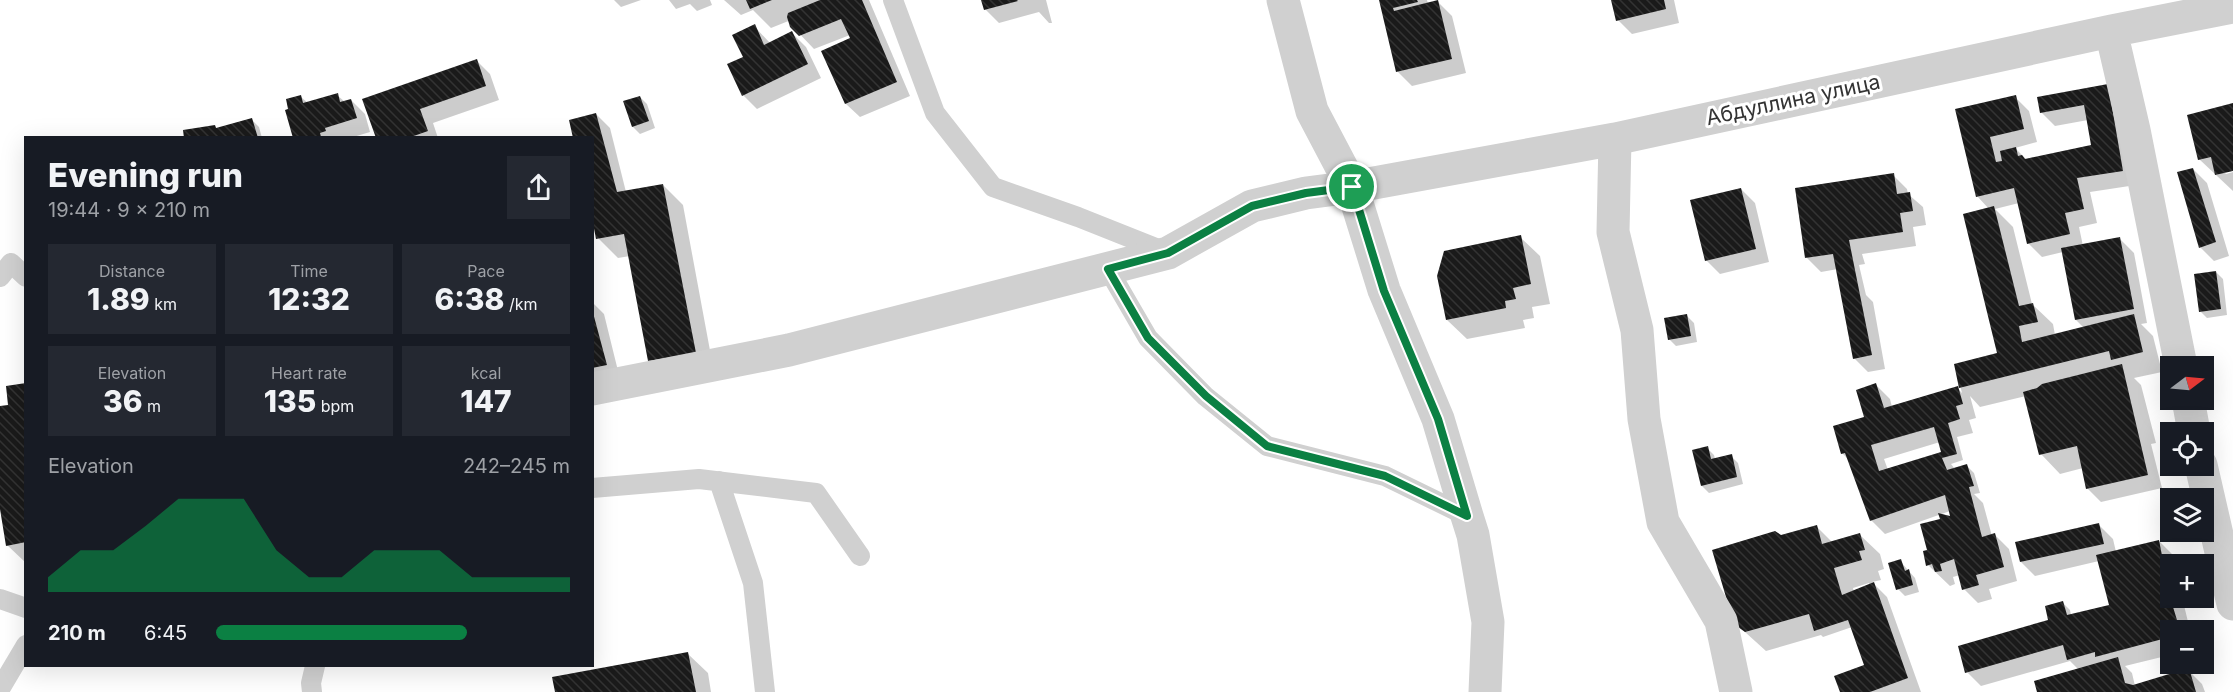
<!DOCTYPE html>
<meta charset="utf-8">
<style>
body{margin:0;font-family:Inter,sans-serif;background:#242831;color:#f1f3f6;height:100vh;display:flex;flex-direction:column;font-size:22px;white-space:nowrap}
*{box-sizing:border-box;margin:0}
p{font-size:20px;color:#9ea1a6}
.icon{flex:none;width:33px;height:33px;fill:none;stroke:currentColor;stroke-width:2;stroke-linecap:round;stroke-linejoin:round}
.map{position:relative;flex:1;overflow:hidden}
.side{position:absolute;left:24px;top:136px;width:570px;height:531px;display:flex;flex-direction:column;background:#171b24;border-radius:0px;box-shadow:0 6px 24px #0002}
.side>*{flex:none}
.needle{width:39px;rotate:74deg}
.tools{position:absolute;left:2160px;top:356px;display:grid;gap:12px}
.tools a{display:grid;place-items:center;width:54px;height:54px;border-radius:0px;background:#171b24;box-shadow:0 6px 24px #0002;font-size:30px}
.pin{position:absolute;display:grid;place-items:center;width:51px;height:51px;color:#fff;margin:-26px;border:3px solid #fff;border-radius:50%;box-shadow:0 2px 6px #0007}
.round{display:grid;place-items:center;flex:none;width:63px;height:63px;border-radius:0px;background:#242831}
.headline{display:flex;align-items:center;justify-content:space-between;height:102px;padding:0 24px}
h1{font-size:33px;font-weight:800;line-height:45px}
.metrics{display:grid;grid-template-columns:repeat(3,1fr);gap:9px;height:102px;padding:6px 24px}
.metrics div{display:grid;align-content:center;border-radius:0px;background:#242831;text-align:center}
.metrics b{font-size:30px;font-weight:800}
.metrics small{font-size:16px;font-weight:400}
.metrics p{font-size:16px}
.chart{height:168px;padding:12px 24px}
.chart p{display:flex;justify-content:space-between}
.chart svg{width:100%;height:108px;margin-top:6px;fill:#0b8043;opacity:.7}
ul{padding:0 24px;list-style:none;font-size:20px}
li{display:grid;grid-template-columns:96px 72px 1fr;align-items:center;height:45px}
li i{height:15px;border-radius:8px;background:#0b8043}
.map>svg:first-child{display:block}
</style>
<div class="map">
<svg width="2233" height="692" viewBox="0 0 2233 692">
<defs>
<pattern id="building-back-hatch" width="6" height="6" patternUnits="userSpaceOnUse" patternTransform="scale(1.5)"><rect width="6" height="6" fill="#1a1a1a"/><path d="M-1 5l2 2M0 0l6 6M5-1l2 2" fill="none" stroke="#333"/></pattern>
</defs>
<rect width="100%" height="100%" fill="#fff"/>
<path fill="#0003" fill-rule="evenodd" d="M614 0H641L621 7Z
M669 0H710L712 5 697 11 690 4 676 9Z
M724 0H869L910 96 860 117 846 104 852 39 850 35 814 49 792 26 791 20 771 28 753 10 741 15Z
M983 0H1046L1052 23H1049L1039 12 999 23 985 9Z
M1380 0H1427L1428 4 1438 2 1452 16 1466 73 1412 86 1398 72Z
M1613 0H1674L1679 23 1632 34 1618 20Z
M754 26 770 43 792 33 806 47 821 78 757 109 743 95 745 57Z
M476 60 490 74 499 100 433 123 438 138H377Z
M2108 86 2136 185 2090 192 2097 223 2079 227 2083 246 2120 239 2134 253 2147 323 2141 324 2153 336 2162 372 2134 378 2141 385 2156 443 2151 444 2162 488 2101 502 2087 488 2083 468 2060 474 2041 454 2026 396 1980 407 1970 396 1976 418 1969 420 1973 433 1957 437 1963 460 1951 464 1955 469 1967 466 1974 473 1980 493 1974 494 1983 503 1992 536 1995 535 2009 549 2017 581 1989 589 1992 599 1978 603 1964 589 1960 575 1953 577 1955 584 1950 586 1928 565 1929 551 1953 521 1950 511 1885 534 1871 520 1849 460 1842 453 1866 418 1876 385 1890 399 1892 407 1957 388 1962 393 1955 365 1999 355 1989 209 1977 196 1957 110 2015 97 2029 111 2037 142 2015 148 2027 160 2093 146 2088 120 2055 126 2041 112ZM2019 203 2028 243 2042 257 2063 252 2076 320 2084 328 2055 335 2053 324 2032 304 2013 227 1995 209ZM1940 442 1944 457 1888 470 1884 459Z
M337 95 345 102 351 100 365 114 370 132 350 138H294L286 111 301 97 308 103Z
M640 97 647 104 655 128 640 134 633 127 625 102Z
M2233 105V169L2224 172 2226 174 2233 172V191L2199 159Z
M596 114 610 128 626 192 663 185 683 205 714 372 650 361 630 256 618 258 598 238 592 138H575Z
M252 120 259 127 262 138H185L215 126 217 129Z
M2193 169 2207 183 2229 256 2214 261 2200 247Z
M1893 175 1907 189 1908 194 1923 207 1926 225 1913 227 1916 246 1862 254 1865 264 1859 265 1866 295 1873 302 1885 369 1868 372 1854 358 1838 269 1821 272 1807 258Z
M1741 189 1755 203 1769 262 1720 274 1706 260Z
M1520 237 1540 256 1550 304 1532 307 1534 318 1523 320 1525 328 1467 339 1447 320Z
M2216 272 2223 279 2227 315 2207 318 2200 311Z
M592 302 604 314 620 379 592 385Z
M1687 316 1694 323 1697 342 1676 346 1669 339Z
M26 384V563L7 545 0 500V408L10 406Z
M1707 448 1714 455 1715 459 1731 456 1738 463 1743 484 1709 493 1702 486Z
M2099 525 2113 539 2116 552 2159 541 2173 555 2175 564H2170V597H2182L2190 630H2170V655L2125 666 2132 673 2135 686 2188 670 2202 684 2205 692H2039L2079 670 2070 661 1981 686 1967 672 2051 621 2063 603 2070 610 2071 615 2111 606 2099 561 2035 576 2021 562Z
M1816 526 1833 543 1860 535 1880 554 1884 569 1878 571 1881 580 1872 582 1887 597 1921 692H1842L1868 671 1852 627 1823 637 1821 635 1766 651 1735 623 1781 537ZM1869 583 1870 585 1854 592 1853 588Z
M1900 561 1915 578 1919 592 1905 596 1898 589Z
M688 654 708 673 711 692H556Z"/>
<path fill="url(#building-back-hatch)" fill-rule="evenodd" d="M746 0H772L750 9Z
M820 0H862L897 82 845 104 821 51 850 38 841 19 799 36 790 27 787 17 788 13Z
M981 0H1017L1018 1 984 10Z
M1379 0H1417L1418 2 1393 8 1394 11 1438 0 1452 59 1396 72Z
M1611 0H1664L1666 9 1616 21Z
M755 24 764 45 792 31 808 64 742 96 727 64 743 57 732 35Z
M477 59 486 86 420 109 428 131 408 138H376L362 99Z
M2108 84 2123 171 2077 178 2084 209 2065 213 2070 234 2027 244 2014 188 1976 197 1955 109 2016 95 2024 129 1990 137 1996 162 2002 161 2000 151 2016 147 2018 156 2022 155 2025 159 2091 145 2084 105 2040 113 2037 97Z
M338 93 340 102 351 99 357 118 325 128 326 131 320 133 321 137 293 138 285 110 288 109 286 99 301 95 303 103Z
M640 96 649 121 632 127 623 101Z
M2233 103V171L2215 175 2211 157 2198 160 2187 115Z
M596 113 617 192 663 184 696 353 648 361 624 234 596 239 592 218V138H573L569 120Z
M252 118 258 138H184L183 130 215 125 216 128Z
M2193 168 2216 242 2199 248 2177 172Z
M1894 173 1897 194 1910 192 1913 211 1900 213 1903 232 1849 240 1872 355 1853 359 1833 254 1805 258 1795 188Z
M1741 188 1756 249 1705 261 1690 200Z
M1994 206 2019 306 2033 303 2038 322 2019 326 2022 342 2134 314 2143 352 2111 360 2109 351 1959 388 1954 364 1997 353 1963 214Z
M1521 235 1531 284 1513 288 1516 299 1505 301 1506 308 1446 320 1437 276 1444 251Z
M2120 237 2134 309 2075 320 2061 248Z
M2216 271 2221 309 2199 312 2194 274Z
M592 309 607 365 592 368Z
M1687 314 1691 336 1668 340 1664 318Z
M2122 364 2148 475 2086 489 2077 446 2039 455 2023 392 2037 388 2042 384Z
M26 383V542L6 546 0 509V406L8 405 6 386Z
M1876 383 1884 408 1958 386 1963 404 1956 406 1960 419 1948 423 1957 454 1942 458 1947 470 1967 464 1974 486 1969 487 1982 537 1995 533 2004 567 1976 575 1979 585 1962 590 1954 559 1940 564 1942 571 1935 572 1932 564 1926 566 1923 551 1927 550 1920 524 1940 519 1938 513 1950 516 1945 495 1870 521 1845 453 1841 454 1833 426 1864 417 1856 390ZM1934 427 1941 452 1879 471 1871 445Z
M1708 446 1711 459 1732 454 1737 477 1701 486 1692 450Z
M2099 523 2104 544 2020 562 2015 542Z
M1817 525 1822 544 1860 533 1865 550 1859 551 1862 560 1834 568 1842 595 1874 582 1908 678 1870 692H1840L1834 676 1864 665 1848 620 1814 631 1809 614 1745 632 1734 624 1712 550 1775 531 1781 535Z
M2159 540 2170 597 2180 630H2170V637L2095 657V652L2067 660 2063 645 1965 673 1958 646 2048 620 2045 606 2063 601 2067 615 2109 605 2096 555Z
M1901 559 1905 571 1909 569 1913 585 1896 590 1888 563Z
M688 652 696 692H555L552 677Z
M2118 657 2125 683 2133 685 2189 668 2196 692H2037L2034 681Z"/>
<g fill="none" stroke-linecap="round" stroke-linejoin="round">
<path stroke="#d0d0d0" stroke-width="20" d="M893 0 935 113 993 187 1078 217 1166 252
M1108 269 1148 338 1205 396 1267 446 1385 476 1467 516
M0 277 11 263 26 277
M719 481 753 583 765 692
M592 488 699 479 816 493 860 556
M0 599 26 608
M0 689 26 645
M312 692 311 683 315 666"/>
<path stroke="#d0d0d0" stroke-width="33" d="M1283 0 1312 111 1352 187 1384 290 1438 419 1467 516 1473 535 1488 622 1485 692
M2111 31 2134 130 2181 366
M1615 139 1613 232 1637 330 1644 419 1663 522 1721 621 1736 692
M592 389 789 350 1168 253 1252 206 1306 193 1352 187 1615 139 2111 31 2233 7
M2188 399 2194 432
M2201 465 2233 604"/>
</g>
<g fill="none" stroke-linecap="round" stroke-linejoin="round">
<g stroke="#fff" stroke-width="12">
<path id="route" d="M1352 187 1384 291 1438 419 1467 516 1385 476 1267 446 1206 396 1148 338 1108 269 1168 253 1252 206 1306 193Z"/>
</g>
<use href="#route" stroke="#0b8043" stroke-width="8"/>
</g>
<g text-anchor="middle" stroke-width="6" stroke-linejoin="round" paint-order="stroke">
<g font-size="21" fill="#333" stroke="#fff">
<text transform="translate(1793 100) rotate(-12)" y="7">Абдуллина улица</text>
</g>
</g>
</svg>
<div class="tools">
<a><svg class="needle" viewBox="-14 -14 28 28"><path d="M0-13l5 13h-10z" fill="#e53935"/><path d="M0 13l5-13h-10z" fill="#9ea1a6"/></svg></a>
<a><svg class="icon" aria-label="locate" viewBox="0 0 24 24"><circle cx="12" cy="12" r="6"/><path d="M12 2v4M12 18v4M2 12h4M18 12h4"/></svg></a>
<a><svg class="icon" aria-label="layers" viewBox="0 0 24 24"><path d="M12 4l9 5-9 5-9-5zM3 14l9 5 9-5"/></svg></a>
<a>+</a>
<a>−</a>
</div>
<div class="pin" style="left:1352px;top:187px;background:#1e9e55"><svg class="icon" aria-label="arrive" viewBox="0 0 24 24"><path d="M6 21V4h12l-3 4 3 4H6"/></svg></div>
<section class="side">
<div class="headline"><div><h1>Evening run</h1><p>19:44 · 9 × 210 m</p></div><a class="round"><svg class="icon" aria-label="share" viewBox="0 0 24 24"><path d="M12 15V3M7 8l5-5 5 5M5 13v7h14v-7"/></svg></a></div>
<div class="metrics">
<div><p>Distance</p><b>1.89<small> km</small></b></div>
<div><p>Time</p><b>12:32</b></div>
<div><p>Pace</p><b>6:38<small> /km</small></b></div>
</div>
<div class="metrics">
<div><p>Elevation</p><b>36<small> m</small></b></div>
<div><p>Heart rate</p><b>135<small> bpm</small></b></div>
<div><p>kcal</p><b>147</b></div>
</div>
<div class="chart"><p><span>Elevation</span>242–245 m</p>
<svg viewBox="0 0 160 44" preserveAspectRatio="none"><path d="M0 44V38L10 27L20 27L30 17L40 6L50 6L60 6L70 27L80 38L90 38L100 27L110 27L120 27L130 38L140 38L150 38L160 38V44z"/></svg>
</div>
<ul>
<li><b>210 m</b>6:45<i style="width:71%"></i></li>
</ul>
</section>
</div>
